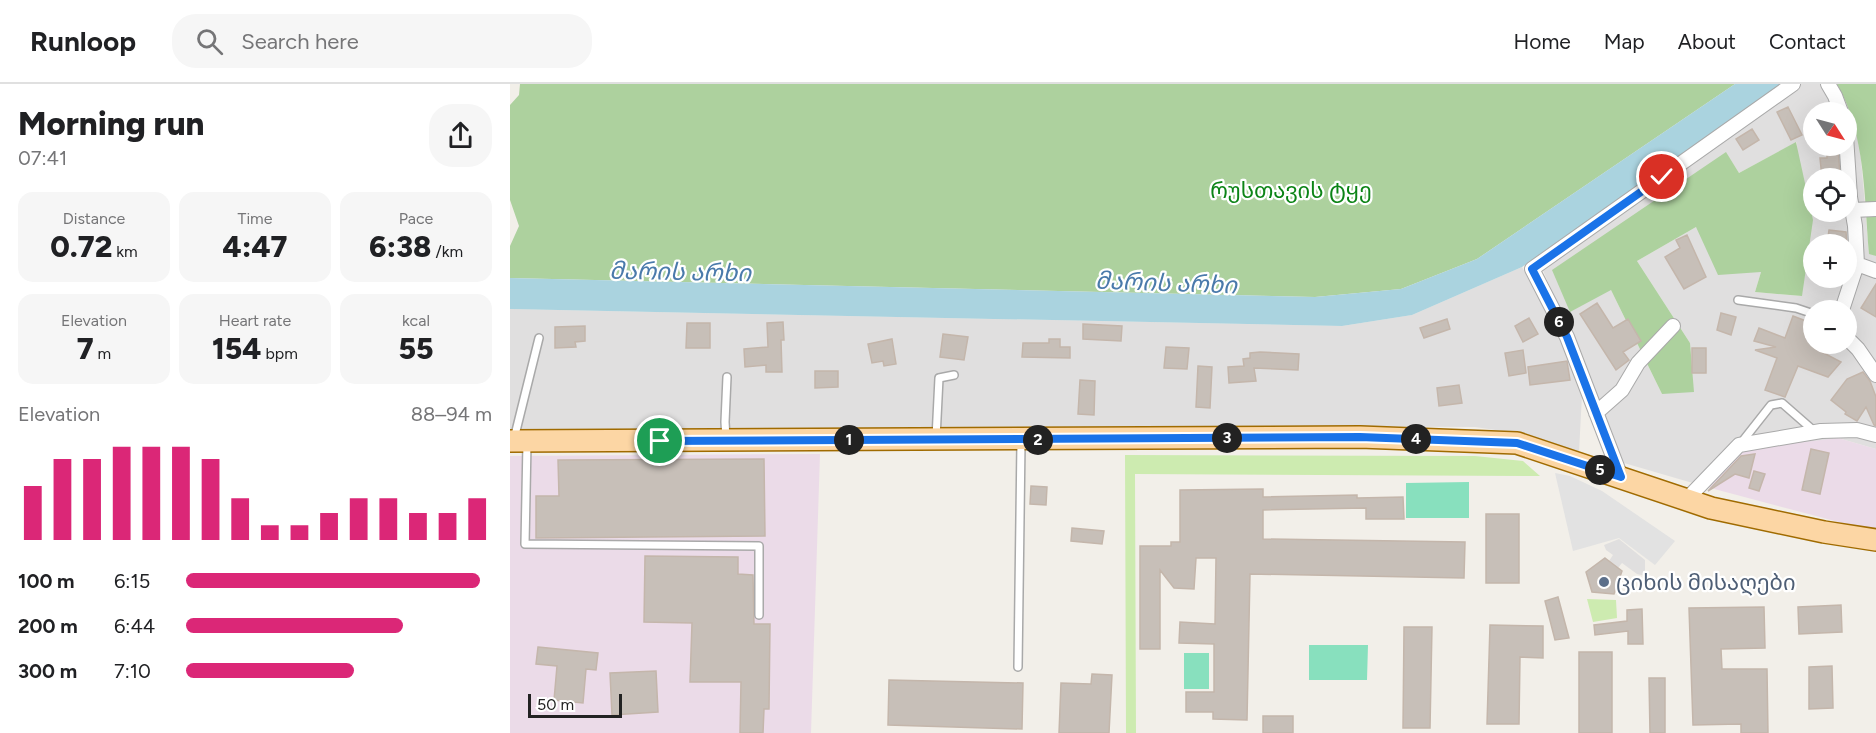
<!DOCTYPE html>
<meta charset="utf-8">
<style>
body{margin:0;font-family:Figtree,"Noto Sans Georgian",sans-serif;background:#f6f6f6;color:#202124;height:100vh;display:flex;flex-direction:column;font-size:22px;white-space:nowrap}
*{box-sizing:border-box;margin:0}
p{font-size:20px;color:#757577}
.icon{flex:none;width:33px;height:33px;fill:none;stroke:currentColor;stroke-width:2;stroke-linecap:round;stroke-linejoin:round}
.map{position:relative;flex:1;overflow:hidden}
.sheet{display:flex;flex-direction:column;background:#fff;width:510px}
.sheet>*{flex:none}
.needle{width:39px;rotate:126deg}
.controls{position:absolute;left:1293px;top:18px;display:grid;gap:12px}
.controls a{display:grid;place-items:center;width:54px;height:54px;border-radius:50%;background:#fff;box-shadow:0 6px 24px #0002;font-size:30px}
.scale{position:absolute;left:18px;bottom:15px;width:94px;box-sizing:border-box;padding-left:6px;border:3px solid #222;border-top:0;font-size:16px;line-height:21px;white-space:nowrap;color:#222;-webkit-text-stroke:4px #fff;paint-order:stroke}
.pin{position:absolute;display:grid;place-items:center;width:51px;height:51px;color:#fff;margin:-26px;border:3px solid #fff;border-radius:50%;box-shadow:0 2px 6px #0007}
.km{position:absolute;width:30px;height:30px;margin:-15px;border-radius:50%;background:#222;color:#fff;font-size:16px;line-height:30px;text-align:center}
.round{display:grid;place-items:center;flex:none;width:63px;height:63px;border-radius:24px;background:#f6f6f6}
.summary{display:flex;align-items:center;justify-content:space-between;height:102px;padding:0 18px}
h1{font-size:33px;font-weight:800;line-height:45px}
.stats{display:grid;grid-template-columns:repeat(3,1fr);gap:9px;height:102px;padding:6px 18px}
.stats div{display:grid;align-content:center;border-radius:15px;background:#f6f6f6;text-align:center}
.stats b{font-size:30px;font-weight:800}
.stats small{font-size:16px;font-weight:400}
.stats p{font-size:16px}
.chart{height:168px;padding:12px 18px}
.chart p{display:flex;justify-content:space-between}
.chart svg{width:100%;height:108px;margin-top:6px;stroke:#db2777;stroke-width:6}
ul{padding:0 18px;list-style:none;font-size:20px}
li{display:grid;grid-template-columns:96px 72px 1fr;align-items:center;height:45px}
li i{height:15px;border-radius:8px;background:#db2777}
header{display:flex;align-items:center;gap:36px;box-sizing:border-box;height:84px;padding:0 30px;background:#fff;border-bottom:2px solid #e0e0e0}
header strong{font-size:28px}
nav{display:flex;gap:33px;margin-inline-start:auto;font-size:21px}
.search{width:420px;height:54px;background:#f6f6f6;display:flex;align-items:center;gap:15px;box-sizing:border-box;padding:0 21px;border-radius:24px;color:#757577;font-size:22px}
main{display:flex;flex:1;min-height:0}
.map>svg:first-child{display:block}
</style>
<header>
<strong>Runloop</strong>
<div class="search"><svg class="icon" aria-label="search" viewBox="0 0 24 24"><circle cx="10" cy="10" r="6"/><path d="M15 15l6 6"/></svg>Search here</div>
<nav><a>Home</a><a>Map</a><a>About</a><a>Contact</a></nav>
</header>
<main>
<section class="sheet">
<div class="summary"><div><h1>Morning run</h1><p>07:41</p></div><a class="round"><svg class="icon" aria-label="share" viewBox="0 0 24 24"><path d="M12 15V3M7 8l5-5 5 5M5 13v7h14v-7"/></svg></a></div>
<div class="stats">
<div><p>Distance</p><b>0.72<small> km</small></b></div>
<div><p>Time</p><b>4:47</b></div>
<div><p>Pace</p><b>6:38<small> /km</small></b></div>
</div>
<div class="stats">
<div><p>Elevation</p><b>7<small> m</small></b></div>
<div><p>Heart rate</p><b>154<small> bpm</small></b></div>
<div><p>kcal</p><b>55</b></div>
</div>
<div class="chart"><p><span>Elevation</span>88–94 m</p>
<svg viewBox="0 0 160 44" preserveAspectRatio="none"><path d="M5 44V22M15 44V11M25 44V11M35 44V6M45 44V6M55 44V6M65 44V11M75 44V27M85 44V38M95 44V38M105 44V33M115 44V27M125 44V27M135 44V33M145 44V33M155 44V27"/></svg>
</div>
<ul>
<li><b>100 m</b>6:15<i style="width:96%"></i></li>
<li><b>200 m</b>6:44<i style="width:71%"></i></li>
<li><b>300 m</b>7:10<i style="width:55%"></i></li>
</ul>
</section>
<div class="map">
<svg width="1366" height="649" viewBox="0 0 1366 649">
<rect width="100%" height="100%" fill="#f2efe9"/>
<path fill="#e0dfdf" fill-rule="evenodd" d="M1288 0H1327L1336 16 1350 63 1359 169 1366 172V365L1328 354 1193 402 1114 379 1032 184ZM1304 28H1336V62H1304ZM1287 58 1292 212 1245 208 1251 188 1186 143 1127 177 1180 259 1152 310 1101 206 1216 69 1229 89ZM1304 94H1336V128H1304ZM1304 160H1336V194H1304ZM1304 226H1336V260H1304Z
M1012 183 1051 254 1072 311 1069 368 1020 351 965 343 760 342 0 346V225L832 242 902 231Z
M1109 455 1135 476V492L1127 490 1112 479 1108 484 1099 477 1103 471 1096 466 1094 461Z"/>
<path fill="#ebdbe8" d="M1328 354 1366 365V446L1355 445 1193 402 1229 366Z
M310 370 301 649H0V372Z"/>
<path fill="#cdebb0" d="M615 371 965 372 1013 377 1030 392 625 390 626 649H616Z
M1077 515 1106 516 1107 534 1083 538Z"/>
<path fill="#add19e" d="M10 0H1225L967 175 891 205 805 213 0 194V162L9 142 0 116V21L9 11Z
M1327 0H1366V172L1359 170C1354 113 1356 51 1327 0Z
M1286 58 1303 136 1292 212 1245 208 1251 188 1208 191 1186 143 1127 177 1180 259 1184 308 1152 310 1101 206 1060 228 1042 186 1216 68 1229 89Z"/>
<path fill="#88e0be" d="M959 398V434H896V399Z
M799 561H858L857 596H799Z
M674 569H699V605H674Z"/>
<path fill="#e2e2e2" d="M1045 389 1060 392 1092 407 1165 457 1145 481 1109 454 1063 467Z"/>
<path fill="#aad3df" d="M1225 0H1272L1012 183 902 231 832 242 0 225V194L805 213 891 205 967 175Z"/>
<path fill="#c7bfb8" stroke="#c4b6ab" stroke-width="1.5" d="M1278 23 1292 51 1281 56 1267 28Z
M1242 45 1249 56 1233 66 1226 55Z
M1317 62H1328L1330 93 1312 94 1310 74H1317Z
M1319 146 1336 148 1337 160H1317Z
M1177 151 1196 193 1174 205 1155 173 1170 164 1166 156Z
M1366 200V233L1351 224Z
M1087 219 1103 244 1118 235 1131 257 1113 268 1119 276 1106 286 1070 230Z
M1211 229 1226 233 1221 251 1207 246Z
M1283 232 1304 240V264L1331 278 1318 293 1288 282 1275 313 1255 306 1267 274 1245 266 1266 263 1244 257 1249 244 1275 254Z
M1019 234 1028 250 1013 258 1005 242Z
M937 235 940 245 914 254 910 244Z
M273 238 274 256H271L272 288H256V281L235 283 234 265 258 263 257 239Z
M177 239H200V264H176Z
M573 240 612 242 611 257 573 255Z
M75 242V257L65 258 66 263 45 264V243Z
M433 250 458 253 454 276 430 273Z
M382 255 386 280 374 282 373 277 362 279 358 260Z
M539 255H550V263H560V274L512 273 513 259H539Z
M656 263 679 264 677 285 654 284Z
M1182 264H1196V289H1182Z
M1013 266 1016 289 999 292 995 269Z
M750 268 789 270 788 286 744 284 746 297 719 299 718 283 734 282 733 275 740 274V269Z
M1057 277 1060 296 1020 301 1018 283Z
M688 282 702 283 700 324 686 323Z
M305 287H328V303L305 304Z
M1353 288 1360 297 1366 313V342L1364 341 1356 323 1347 337 1335 330 1336 328 1321 316 1337 295Z
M570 296 585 297 584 331 568 330Z
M949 301 952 319 929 322 927 304Z
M1301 365 1319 369 1310 410 1292 406Z
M1245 370 1239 394 1225 390 1198 407 1231 372Z
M254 375 255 452 26 454V412H49L48 376Z
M1244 387 1255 390 1249 407 1239 404Z
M521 402 537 403 536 421 520 420Z
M753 405V413L847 411V414L893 413 894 435H856V424L753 426V455L955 458 954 494 740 490 737 636 703 635V628H676V608H704V560L669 559 670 538 705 540 706 474H686L684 505 664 504 650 486V565H630V462H661V458H670V406Z
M976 430H1009V499H976Z
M562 444 594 447 592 460 561 457Z
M135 472 228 473V490L243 491 244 540H260L259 625H254L253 649H230L231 598H180L182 539 134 538Z
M1095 474 1112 487 1104 510 1082 508 1076 488Z
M1048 513 1059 554 1045 556 1035 517Z
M1331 521 1332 548 1289 550 1288 523Z
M1254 523 1255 564 1211 565 1212 585H1257L1258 649H1231V640L1183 641 1179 524Z
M1132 525 1133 560H1118V547L1085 551 1084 541 1117 537V526Z
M980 541 1033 542V574L1010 573 1009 640H977Z
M894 543H922L920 644H893Z
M28 563 88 569 86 586 76 585 73 619 44 616 47 582 26 580Z
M1069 568H1102V649H1069Z
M1322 582 1323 624 1299 625V583Z
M146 587 148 628 102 631 100 589Z
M582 590 602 591 599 649H549L551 599 581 600Z
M1139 594H1155V649H1140Z
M379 596 513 599 512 645 378 641Z
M753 632H783V649H753Z"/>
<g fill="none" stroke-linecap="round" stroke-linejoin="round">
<g stroke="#a9a9a9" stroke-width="10">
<path id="lane" d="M1228 216 1286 224 1304 230
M216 354 215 338 217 293
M426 354 429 294 444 291
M4 355 29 254
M17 359 15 460 249 462V531
M1231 359 1261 321 1272 319 1304 347
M508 583 511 358"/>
</g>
<g stroke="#a9a9a9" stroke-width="16">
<path id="street" d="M1318 0 1325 12 1331 28
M1336 52 1340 113 1345 142 1347 180
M1343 126 1366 125
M1332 226 1347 180 1366 187
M1336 253 1348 265 1366 291
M1086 329 1112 306 1128 279 1163 242
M1111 393 1057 253 1022 185 1283 0
M1176 416 1229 361 1311 347 1347 346 1366 351"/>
</g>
<g stroke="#a06b00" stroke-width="24">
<path id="primary" d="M0 357 850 353 1007 359 1201 424 1314 448 1366 456"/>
</g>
<use href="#lane" stroke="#fff" stroke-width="7"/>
<use href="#street" stroke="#fff" stroke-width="14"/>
<use href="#primary" stroke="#fcd6a4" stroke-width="21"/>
</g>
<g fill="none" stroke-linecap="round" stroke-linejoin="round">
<g stroke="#fff" stroke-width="12">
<path id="route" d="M150 357 850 353 1007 359 1111 393 1057 253 1022 185 1152 93"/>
</g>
<use href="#route" stroke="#1a73e8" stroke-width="8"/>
</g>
<circle fill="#5c6f8a" stroke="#fff" stroke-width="2" cx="1094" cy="498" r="6"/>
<g text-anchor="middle" stroke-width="4.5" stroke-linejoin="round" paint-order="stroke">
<g font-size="22" fill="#0c8416" stroke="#fff">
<text x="781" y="114">რუსთავის ტყე</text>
</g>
<g font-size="22" fill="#4e5e75" stroke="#fff" text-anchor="start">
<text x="1106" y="506">ციხის მისაღები</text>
</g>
<g font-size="24" font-style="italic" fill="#4a7aab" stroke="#fff">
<text transform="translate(170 188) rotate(1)" y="8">მარის არხი</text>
<text transform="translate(656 199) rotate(2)" y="8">მარის არხი</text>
</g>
</g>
</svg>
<div class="controls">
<a><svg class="needle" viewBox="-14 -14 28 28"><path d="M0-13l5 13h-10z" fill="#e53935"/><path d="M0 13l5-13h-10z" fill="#757577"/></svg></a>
<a><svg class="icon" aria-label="locate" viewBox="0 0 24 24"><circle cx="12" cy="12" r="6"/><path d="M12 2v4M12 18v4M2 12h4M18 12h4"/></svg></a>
<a>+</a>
<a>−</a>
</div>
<div class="scale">50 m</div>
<div class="pin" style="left:150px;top:357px;background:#1e9e55"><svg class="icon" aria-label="arrive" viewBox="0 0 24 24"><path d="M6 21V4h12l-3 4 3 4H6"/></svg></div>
<div class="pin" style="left:1152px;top:93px;background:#d93025"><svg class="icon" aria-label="check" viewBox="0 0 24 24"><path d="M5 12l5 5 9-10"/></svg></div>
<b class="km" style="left:339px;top:356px">1</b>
<b class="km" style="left:528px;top:356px">2</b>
<b class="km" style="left:717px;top:354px">3</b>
<b class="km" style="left:906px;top:355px">4</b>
<b class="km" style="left:1090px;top:386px">5</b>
<b class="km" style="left:1049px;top:238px">6</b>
</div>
</main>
